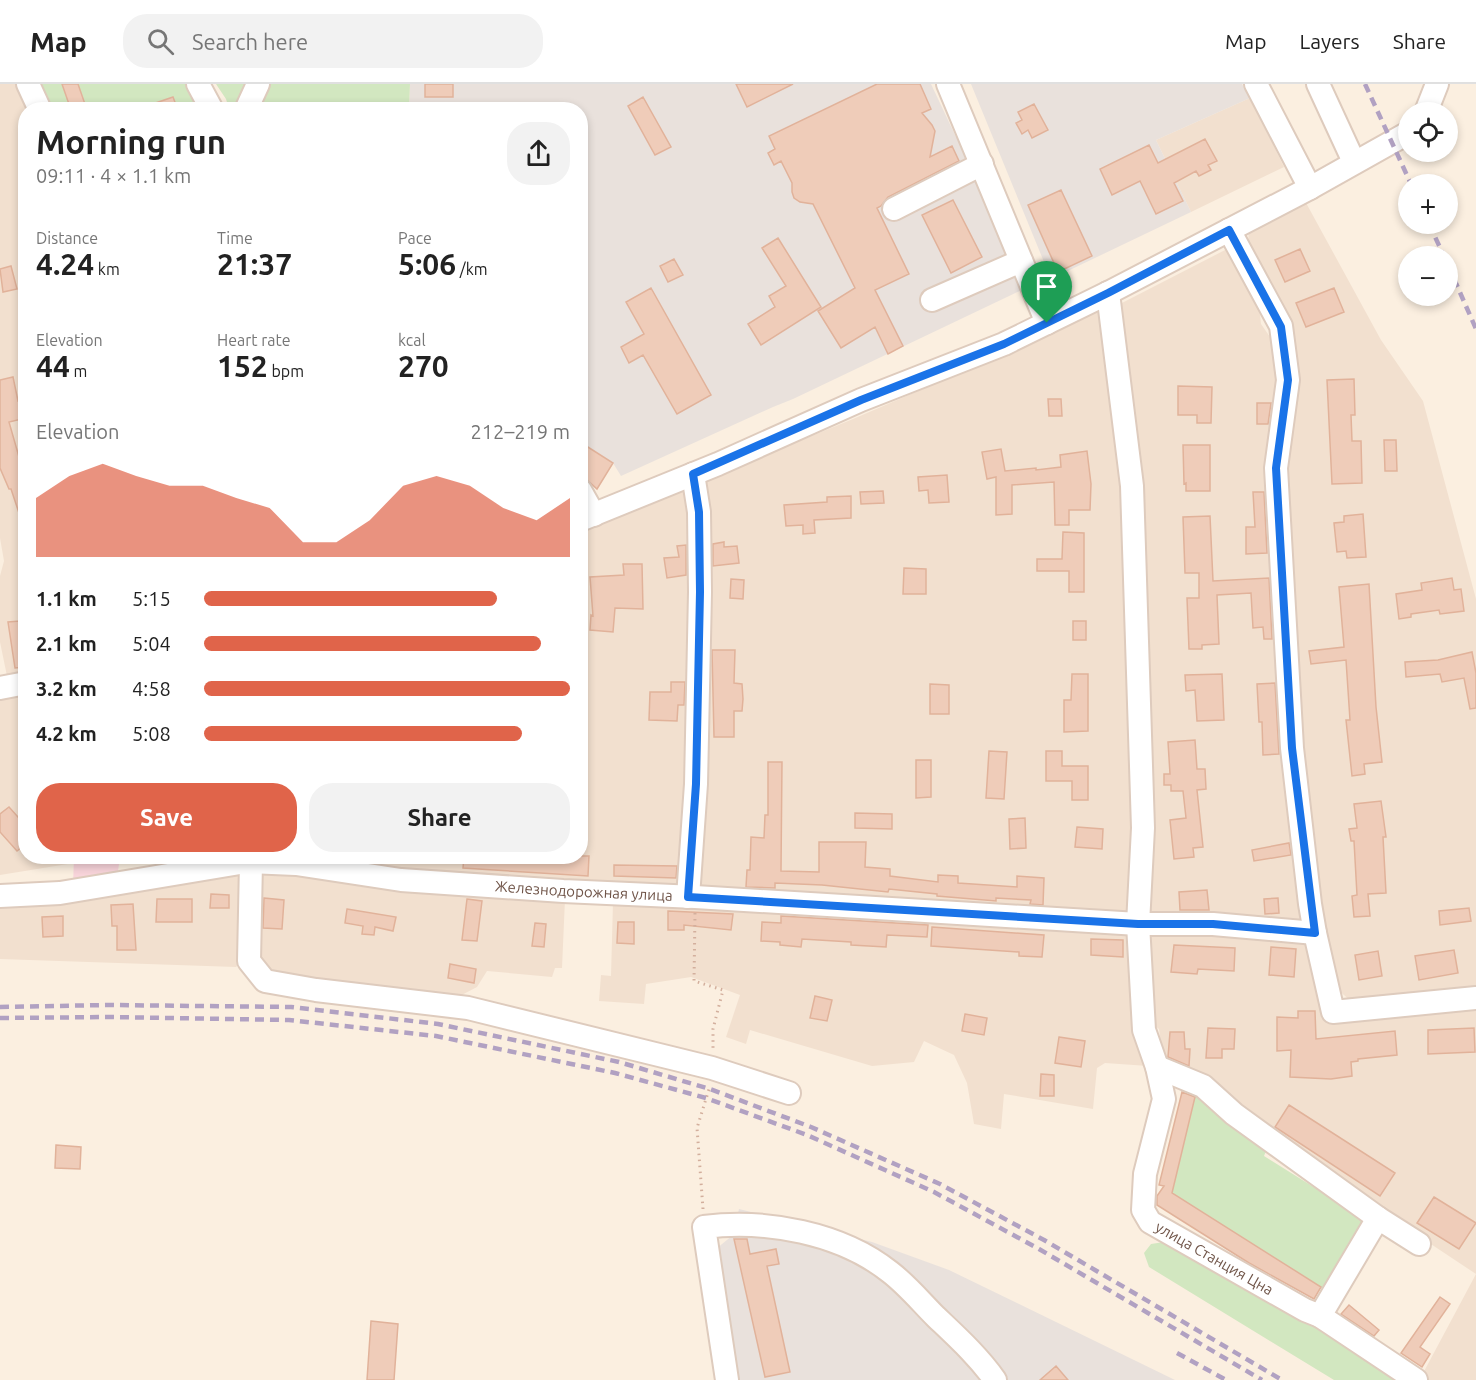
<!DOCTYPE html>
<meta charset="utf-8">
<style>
body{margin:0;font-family:Ubuntu,sans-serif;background:#f2f2f2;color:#222;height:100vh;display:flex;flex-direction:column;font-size:22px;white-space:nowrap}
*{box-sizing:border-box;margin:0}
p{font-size:20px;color:#767676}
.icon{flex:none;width:33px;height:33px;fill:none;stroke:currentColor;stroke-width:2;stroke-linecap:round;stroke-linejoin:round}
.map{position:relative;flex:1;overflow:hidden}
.sheet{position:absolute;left:18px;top:18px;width:570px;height:762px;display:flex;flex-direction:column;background:#fff;border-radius:24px;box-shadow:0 3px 9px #0003}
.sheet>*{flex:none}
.tools{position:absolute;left:1398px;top:18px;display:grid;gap:12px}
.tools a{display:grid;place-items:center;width:60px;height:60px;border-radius:50%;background:#fff;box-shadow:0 3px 9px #0003;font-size:30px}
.pin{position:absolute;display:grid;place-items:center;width:51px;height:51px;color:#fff;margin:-62px -26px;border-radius:50% 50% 50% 0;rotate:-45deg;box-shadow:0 0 6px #0007}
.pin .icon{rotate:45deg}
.round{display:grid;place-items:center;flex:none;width:63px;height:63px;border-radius:24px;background:#f2f2f2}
.overview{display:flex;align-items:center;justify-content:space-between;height:102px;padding:0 18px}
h1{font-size:33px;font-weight:600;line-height:45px}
.figures{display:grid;grid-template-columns:repeat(3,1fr);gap:9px;height:102px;padding:6px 18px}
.figures div{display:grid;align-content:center}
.figures b{font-size:30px;font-weight:600}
.figures small{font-size:16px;font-weight:400}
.figures p{font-size:16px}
.chart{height:168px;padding:12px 18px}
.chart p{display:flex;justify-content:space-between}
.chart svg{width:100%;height:108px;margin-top:6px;fill:#e0644a;opacity:.7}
.primary-button{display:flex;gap:12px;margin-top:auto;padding:12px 18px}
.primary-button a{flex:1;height:69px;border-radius:24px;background:#e0644a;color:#fff;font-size:24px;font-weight:600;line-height:69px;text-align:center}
.primary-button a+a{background:#f2f2f2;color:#222}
ul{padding:0 18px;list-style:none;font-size:20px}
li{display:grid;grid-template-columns:96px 72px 1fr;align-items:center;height:45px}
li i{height:15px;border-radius:8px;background:#e0644a}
header{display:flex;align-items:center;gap:36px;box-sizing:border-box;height:84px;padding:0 30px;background:#fff;border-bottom:2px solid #e0e0e0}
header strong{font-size:28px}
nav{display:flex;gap:33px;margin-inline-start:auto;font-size:21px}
.search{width:420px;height:54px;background:#f2f2f2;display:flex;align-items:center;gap:15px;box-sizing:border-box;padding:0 21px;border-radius:24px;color:#767676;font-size:22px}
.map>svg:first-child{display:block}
</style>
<header>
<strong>Map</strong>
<div class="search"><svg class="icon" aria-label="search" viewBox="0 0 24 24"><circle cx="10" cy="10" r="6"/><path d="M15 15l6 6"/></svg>Search here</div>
<nav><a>Map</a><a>Layers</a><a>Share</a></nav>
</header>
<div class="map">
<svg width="1476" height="1296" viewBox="0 0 1476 1296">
<rect width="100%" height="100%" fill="#fbefe0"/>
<path fill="#f2e0cf" d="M0 0H24L36 25 26 26 25 588 7 592 0 558V492L4 477 0 454Z
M1250 14 1284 83 1191 128 1156 56Z
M1305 117 1381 256 1423 317 1476 515V906L1354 920 1334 902 1300 698 1284 403 1294 305 1248 160 1249 144Z
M1227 165 1259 222 1261 240 1280 267 1307 828 1300 840 1144 833 1118 221Z
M1099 227 1127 401 1135 772 1128 827 1124 832 568 802 254 773 580 772 581 446 853 335 953 292 1062 240Z
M25 607 26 772 74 773V779L0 791V611Z
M243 785 244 875 236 883 0 875V821Z
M256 787 565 815 562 884H555L552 893 487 887 477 903 454 915 265 891 251 861Z
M613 818 1132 848 1148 982 1105 979 1097 984 1093 1025 1004 1010 1001 1045 974 1040 967 999 954 971 924 957 914 978 872 982 750 946 746 960 726 953 740 911 691 893 646 900 644 920 599 917 601 891 611 892Z
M1152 843 1311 859 1329 936 1476 925V1296H1426L1421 1293 1476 1190 1164 983 1159 945 1148 937 1144 848Z"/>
<path fill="#e9e1dc" d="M410 0H931L956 53 965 56 1026 204 793 315 773 323 621 392 613 379 581 358 580 26H409Z
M971 0H1242L1250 14 1156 56 1191 128 1051 195Z
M739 1125 872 1158 949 1186 1175 1296H738L711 1184 716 1165 733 1151Z"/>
<path fill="#f8d4da" d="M74 773H120L117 794 73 802Z"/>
<path fill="#d2e7c0" d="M41 0H201L214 25H53Z
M216 0H410L409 25H229L226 15Z
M1197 1005 1268 1062 1264 1072 1360 1132 1366 1139 1328 1208 1171 1109Z
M1164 1158 1302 1231 1401 1296H1334L1149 1183 1144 1169 1151 1160Z"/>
<path fill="#efccb9" stroke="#e1b29a" stroke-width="1.5" d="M62 0H78L87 26H71Z
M425 0H453V13H425Z
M736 0H793L747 23Z
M877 0H920L931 25 922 29 932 41 935 47 930 73 952 62 959 77 888 113 881 122 877 124 909 190 875 206 903 262 888 270 875 243 841 264 818 227 855 204 813 120 800 118 794 114 792 108V99L781 77 774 81 768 69 775 65 769 52Z
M173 13 178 26H142L141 24Z
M643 13 671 63 655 71 628 22Z
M1034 20 1048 46 1032 54 1028 46 1022 50 1016 39 1022 36 1018 28Z
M1205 55 1217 77 1208 81 1211 86 1199 92 1196 87 1174 99 1183 117 1156 130 1140 97 1112 111 1100 85 1149 61 1158 79Z
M1061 106 1092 172 1058 188 1028 121Z
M953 116 982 173 951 189 922 131Z
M778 154 821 223 761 261 748 240 775 223 769 212 786 202 762 164Z
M1300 165 1310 187 1285 198 1275 176Z
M674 175 683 191 668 198 660 182Z
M11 182 17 205 3 208 0 185Z
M651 204 711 311 677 330 643 271 629 279 621 263 644 250 626 218Z
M1334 204 1344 228 1306 243 1296 219Z
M13 293 18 317 26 315V334L9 338 19 373 21 372 26 387V441H23L11 405H9L0 384V296Z
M1354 295 1355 331H1351L1352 357H1361L1362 399 1332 400 1327 296Z
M1178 302 1212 303 1211 339H1197V331H1178Z
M1048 315H1061L1062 332H1049Z
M1257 319H1271L1268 340H1257Z
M1384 356H1396L1397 387H1385Z
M580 358 613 379 597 405 585 394 587 391 580 386Z
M1183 361H1210V407H1186V399L1184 400Z
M1001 365 1005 387 1036 384V386L1061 383 1060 371 1087 367 1091 400 1090 426H1069V441H1055L1054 398 1012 401V430L996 431V393L987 395 982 368Z
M947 391 949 418 929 419 928 406 919 407 918 393Z
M883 407 884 419 861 420 860 408Z
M1253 408H1264L1267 469 1246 470V443H1255Z
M851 412V434L814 436 815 449 803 450V441L786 442 784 421 827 418V413Z
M1363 430 1366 473 1347 474 1346 467 1337 468 1334 439 1344 438V432Z
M1210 432 1213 497 1269 494 1272 555H1264L1263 543 1253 544 1251 509 1217 511 1219 560 1202 561V565H1189L1187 514H1199V489H1185L1183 433Z
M1063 448 1084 449V508H1069V487H1037V475H1062Z
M724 458V463L737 462 739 479 713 482V460Z
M686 461V491L667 494 664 474 679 473 677 462Z
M623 480H642L643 525 615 524 613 548 590 546 591 531 593 532 590 493 624 491Z
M904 484 926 485V510H903Z
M1452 494 1454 506 1461 505 1464 527 1440 530 1439 526 1411 530V533L1399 535 1396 510 1422 506 1421 499Z
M731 495 744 496 743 515 730 514Z
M1369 500 1376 623 1382 678 1364 680 1365 690 1352 692 1346 636H1350L1346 576 1311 580 1309 567 1344 563 1339 503Z
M20 537 22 554H26L25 583 15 584 8 538Z
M1073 537H1086V556H1073Z
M712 566H735L734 599 742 600 743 615 742 627H734V653H714Z
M1472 568 1476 589V624L1470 625 1464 594 1442 598 1440 590 1406 593 1405 578 1438 576Z
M1072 590H1088V647L1064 648V616H1071Z
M1222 590 1224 636 1197 637 1195 606 1186 607 1185 591Z
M671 598H685L684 621H678L677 637 649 636 650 608H671Z
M1275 599 1279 670 1263 671 1262 638H1259L1257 600Z
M930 600 949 601V630H930Z
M1195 656 1197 685H1205L1206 705 1197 706 1203 763 1193 764 1194 773 1174 775 1170 736 1186 734 1183 707H1171V701H1164V690H1170L1168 658Z
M989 667 1007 668 1004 715 986 714Z
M1046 667H1062V682H1088V716H1072V697H1046Z
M916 676H931V713L916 714Z
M768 678H782L781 787 819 788V758H866L865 783 890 785V792L938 798V791L958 792V799L1017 803V792L1044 794 1043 821 1030 820 1031 816 996 814V817L937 812V810L889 805 888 808 822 801 775 799V804L746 803 747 786H750L751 753 764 754 765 731H768Z
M1381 717 1386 753H1383L1386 809 1368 810 1370 832 1354 833 1352 812 1357 811 1354 757H1351L1349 745 1357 744 1354 720Z
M9 723 26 742V760L17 767 0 748V730Z
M855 729 892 730V745L855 744Z
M1025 734 1026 764 1010 765 1009 735Z
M1077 743 1103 745 1102 765 1075 763Z
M1289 759 1291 771 1254 777 1252 766Z
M464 772H589L588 792 463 784Z
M614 781 677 782 676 794 614 792Z
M1207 806 1209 826H1180L1179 808Z
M211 810 229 811V824H210Z
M264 814 284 816 282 845 263 844Z
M1278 814 1279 829 1265 830 1264 815Z
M157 815H192V838H156Z
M467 815 482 817 477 857 462 856Z
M133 820 136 866H117V842H112L111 821Z
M1469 824 1471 837 1440 841 1439 827Z
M347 825 396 833 393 847 375 843 374 851 362 850 363 842 345 839Z
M668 827 733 830 731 846 684 841V846H668Z
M63 832V852L43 853 42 833Z
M781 832 928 841 927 853 887 851 886 863 851 861V858L802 855 801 863 780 861V858L761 857 762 838 781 839Z
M618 838H634V860L617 859Z
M535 839 546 840 544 863 532 862Z
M932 843 1044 851 1042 873 1019 872V868L931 862Z
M1091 855 1123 856V873L1091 871Z
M1174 861 1235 864 1234 887 1198 885 1197 890 1171 888Z
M1271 863 1296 865 1294 893 1269 891Z
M1454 866 1458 889 1419 896 1415 872Z
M1378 867 1382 892 1359 896 1355 871Z
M450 880 476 885 474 899 448 894Z
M815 912 832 916 827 937 810 934Z
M1298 927H1315L1316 955 1395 947 1397 971 1358 975V977L1351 978 1352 992 1331 995 1290 993 1291 966 1277 967V933L1298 934Z
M965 930 987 934 984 951 962 947Z
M1208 944 1235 945 1234 965H1222V974H1206Z
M1474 944 1475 968 1428 970V946Z
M1170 948H1184L1185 965H1190L1189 982 1168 973Z
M1059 953 1085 957 1081 983 1055 979Z
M1041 990 1054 991V1012H1040Z
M1182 1008 1195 1013 1172 1109 1321 1203 1314 1215 1249 1179 1157 1121V1112L1164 1102 1159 1101Z
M1289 1021 1395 1089 1380 1112 1275 1043Z
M56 1061 81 1063 80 1085 55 1084Z
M1434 1113 1476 1139 1459 1165 1417 1139Z
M734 1155H747L750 1170 776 1165 779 1180 767 1182 790 1288 765 1293Z
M1440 1213 1450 1220 1420 1263 1430 1270 1422 1283 1401 1269Z
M1349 1221 1379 1246 1374 1252 1341 1230Z
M371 1237 398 1240 394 1296H367Z
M1056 1282 1068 1296H1040Z"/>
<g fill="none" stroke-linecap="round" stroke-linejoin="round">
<g stroke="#decbbd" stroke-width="26">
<g id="minor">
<path d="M28 0 40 26"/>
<path d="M198 0 212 26"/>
<path d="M948 0 1047 239"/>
<path d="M1256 0 1310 104"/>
<path d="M1318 0 1354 78"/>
<path d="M246 26 258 0"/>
<path d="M1426 28 1437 0"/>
<path d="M894 125 982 80"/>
<path d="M1229 146 1281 242 1288 296 1276 384 1292 664 1310 820 1315 849 1333 928 1476 914"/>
<path id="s1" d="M1108 209 1132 402 1143 744 1138 840 1144 946 1157 983 1164 1015 1145 1090 1143 1126 1150 1138 1305 1226 1320 1232 1416 1296"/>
<path d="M932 216 1021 177"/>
<path d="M580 406 594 431"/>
<path d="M580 436 718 380 861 316 1004 260 1108 209 1310 104 1408 49"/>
<path d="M0 604 26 599"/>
<path d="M251 778 249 877 265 897 316 906 468 924 712 984 789 1009"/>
<path id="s2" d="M0 812 60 809 246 778 296 780 401 796 563 807 695 813 1138 840H1213L1315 849"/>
<path d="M688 813 696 700 700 508 699 428 693 390"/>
<path d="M1157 983 1203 1002 1234 1030 1378 1134"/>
<path d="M1320 1232 1378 1134 1419 1160"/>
<path d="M727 1296 704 1143C766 1135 841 1149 890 1188 907 1201 921 1218 936 1233 957 1253 978 1272 995 1296"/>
</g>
</g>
<path stroke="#d3af9d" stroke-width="3" stroke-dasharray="1.5 4.5" stroke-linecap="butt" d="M695 829 694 897 723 906 713 945V966
M703 1125 697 1044 710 1002"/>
<use href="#minor" stroke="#fff" stroke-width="22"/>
<path stroke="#b1a1c2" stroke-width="4.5" stroke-dasharray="9 6" stroke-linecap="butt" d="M1365 0 1411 100
M1429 140 1444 172
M1448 181 1476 245
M0 923 109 921 291 923 438 940 619 978 710 1005 811 1043 940 1100 1044 1156 1282 1296
M0 934 111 933 289 936 436 952 615 989 706 1014 807 1051 934 1108 1039 1165 1262 1296
M1177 1269 1226 1296"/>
</g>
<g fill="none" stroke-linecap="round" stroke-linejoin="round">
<g stroke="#fff" stroke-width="12">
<path id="route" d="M1229 146 1281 243 1288 296 1276 384 1292 664 1315 849 1213 840H1138L688 813 696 700 700 508 699 428 693 390 861 316 1004 260 1108 209Z"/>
</g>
<use href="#route" stroke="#1a73e8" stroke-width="8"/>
</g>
<g text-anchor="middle" stroke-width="6" stroke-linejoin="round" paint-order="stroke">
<g font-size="15" fill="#705549" stroke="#fef3e6">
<text dy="5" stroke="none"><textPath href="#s2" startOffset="588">Железнодорожная улица</textPath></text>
<text dy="5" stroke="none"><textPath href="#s1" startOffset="1012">улица Станция Цна</textPath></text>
</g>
</g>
</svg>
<div class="tools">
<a><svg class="icon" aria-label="locate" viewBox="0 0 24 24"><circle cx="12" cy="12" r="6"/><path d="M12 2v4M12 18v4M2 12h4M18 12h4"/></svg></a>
<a>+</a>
<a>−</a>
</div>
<div class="pin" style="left:1047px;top:239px;background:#1e9e55"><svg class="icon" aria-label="arrive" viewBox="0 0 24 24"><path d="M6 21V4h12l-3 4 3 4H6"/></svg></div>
<section class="sheet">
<div class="overview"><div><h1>Morning run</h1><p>09:11 · 4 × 1.1 km</p></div><a class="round"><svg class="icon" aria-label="share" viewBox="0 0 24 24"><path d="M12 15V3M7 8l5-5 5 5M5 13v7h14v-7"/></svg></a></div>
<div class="figures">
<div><p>Distance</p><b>4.24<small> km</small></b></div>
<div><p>Time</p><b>21:37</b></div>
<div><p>Pace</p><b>5:06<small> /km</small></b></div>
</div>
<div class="figures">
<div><p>Elevation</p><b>44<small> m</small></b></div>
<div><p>Heart rate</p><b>152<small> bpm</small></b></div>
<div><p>kcal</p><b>270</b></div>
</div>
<div class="chart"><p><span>Elevation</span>212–219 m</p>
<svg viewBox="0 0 160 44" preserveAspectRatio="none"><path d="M0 44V20L10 11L20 6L30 11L40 15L50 15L60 20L70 24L80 38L90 38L100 29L110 15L120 11L130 15L140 24L150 29L160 20V44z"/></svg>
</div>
<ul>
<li><b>1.1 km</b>5:15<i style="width:80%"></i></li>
<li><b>2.1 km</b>5:04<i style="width:92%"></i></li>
<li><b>3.2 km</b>4:58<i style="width:100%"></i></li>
<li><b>4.2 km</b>5:08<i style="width:87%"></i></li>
</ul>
<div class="primary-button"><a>Save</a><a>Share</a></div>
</section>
</div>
